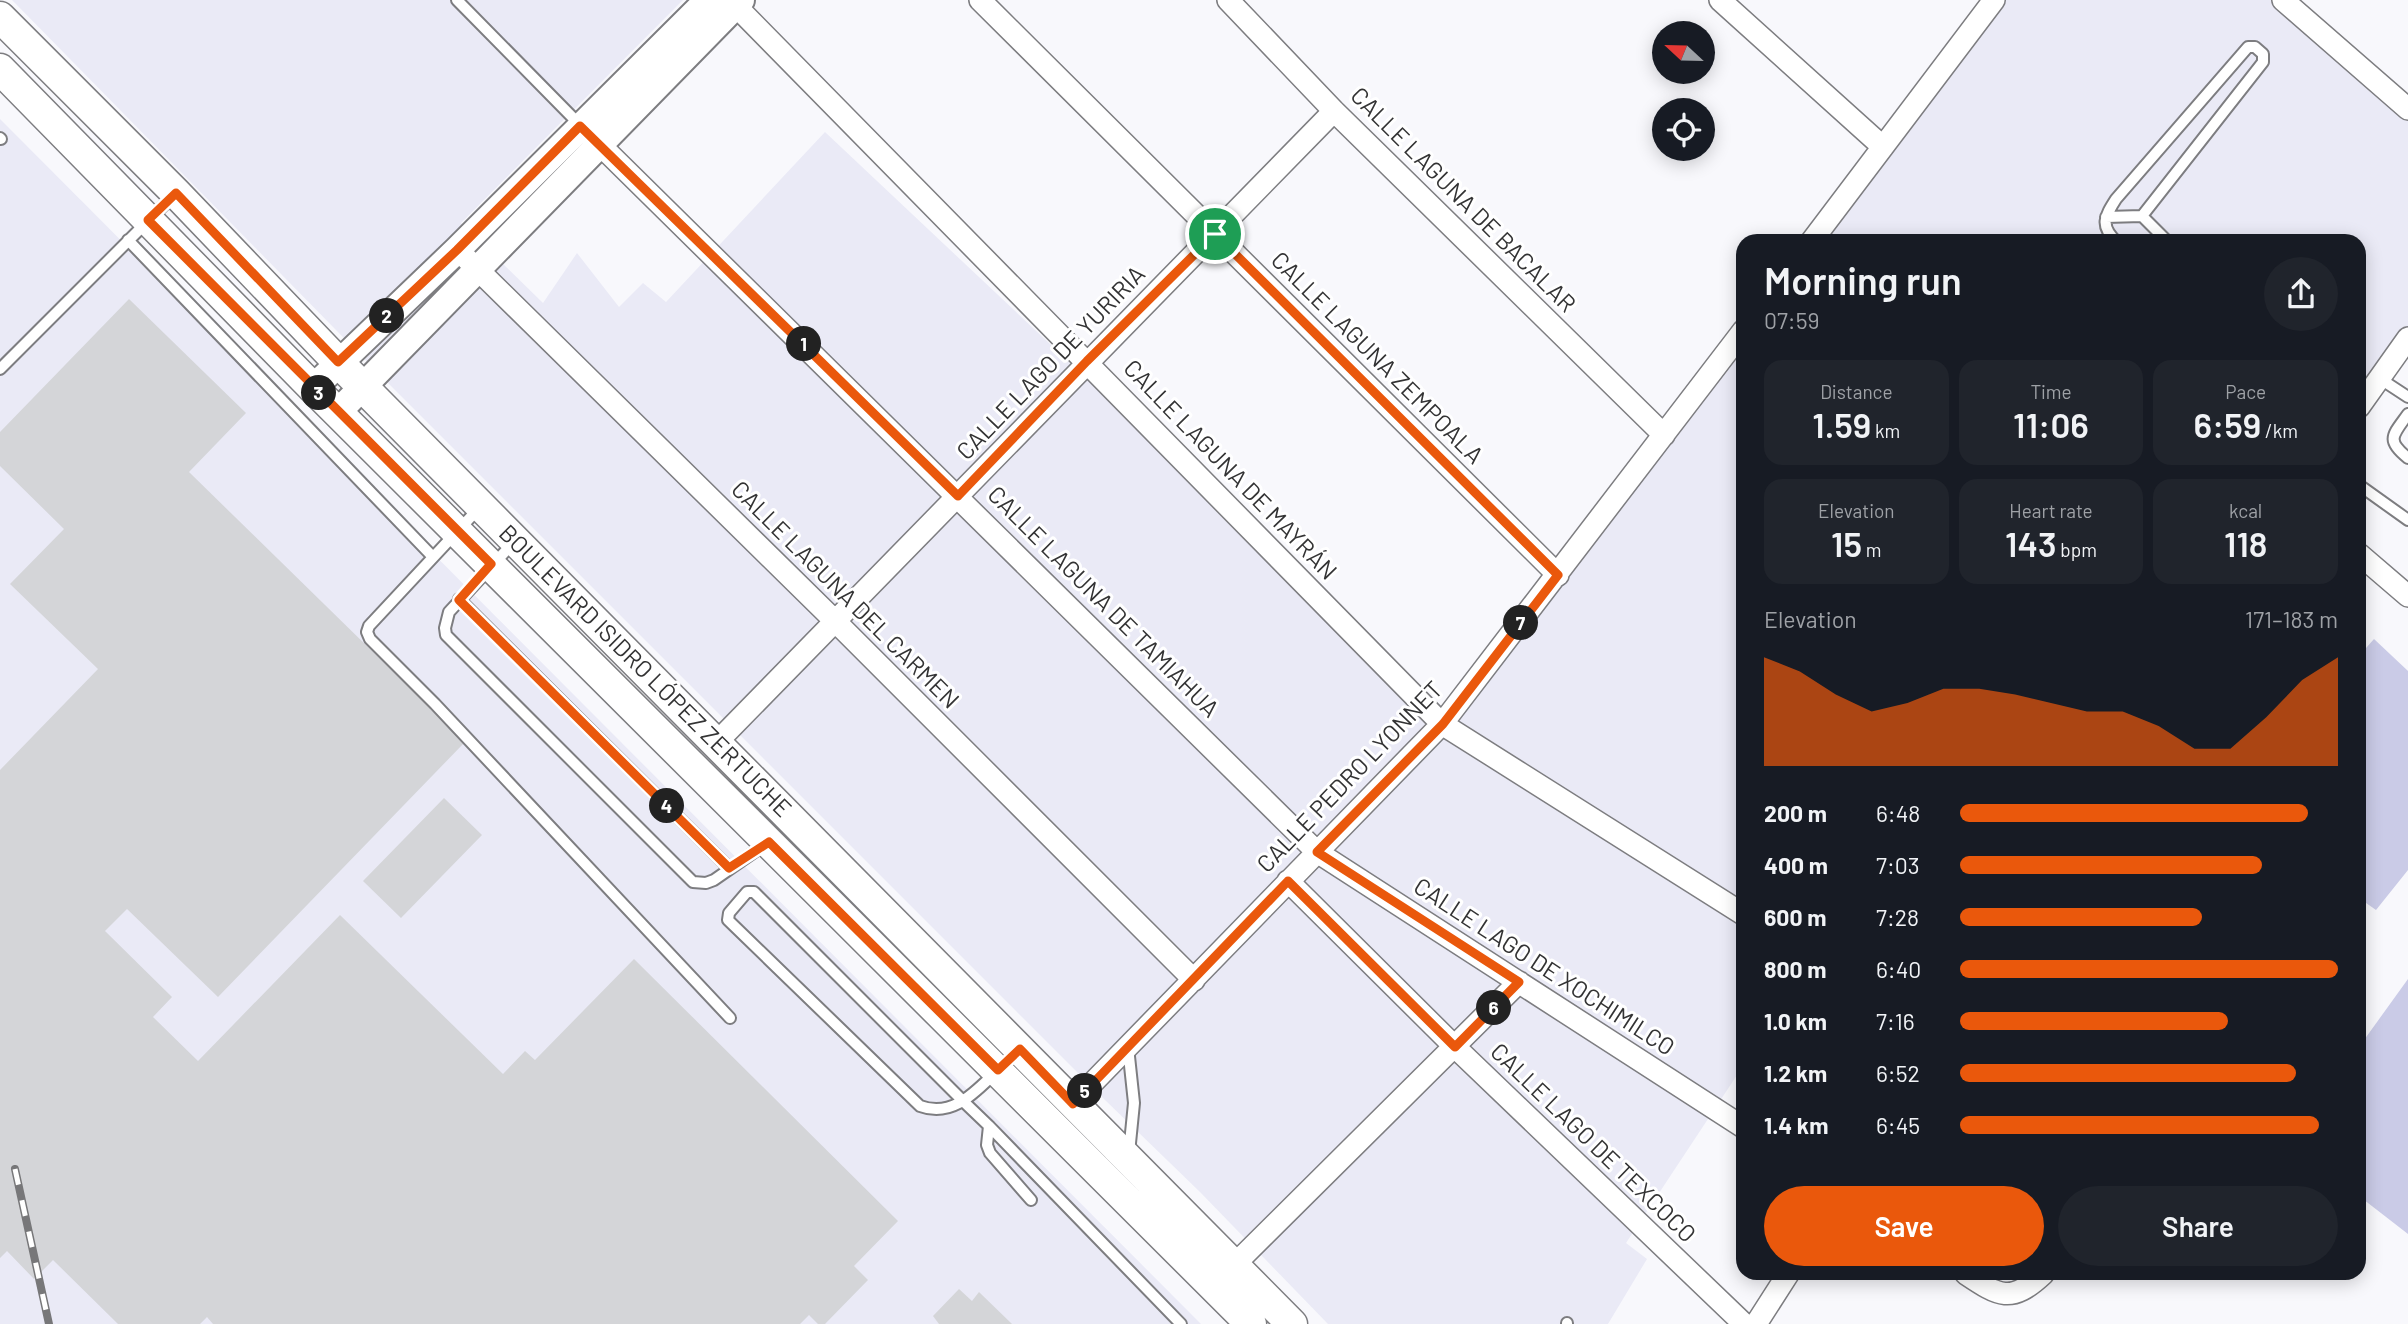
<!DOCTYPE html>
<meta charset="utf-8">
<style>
body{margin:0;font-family:Barlow,sans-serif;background:#20242c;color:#f1f3f6;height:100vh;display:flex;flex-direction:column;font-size:26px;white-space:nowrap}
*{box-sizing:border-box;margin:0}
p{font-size:23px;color:#9ea1a6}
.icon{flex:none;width:38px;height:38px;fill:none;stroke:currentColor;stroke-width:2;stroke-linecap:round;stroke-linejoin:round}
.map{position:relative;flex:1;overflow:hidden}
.panel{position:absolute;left:1736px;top:234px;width:630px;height:1046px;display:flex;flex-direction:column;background:#171b24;border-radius:21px;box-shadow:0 4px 18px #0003}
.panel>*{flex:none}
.needle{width:46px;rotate:292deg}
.fabs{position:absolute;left:1652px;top:21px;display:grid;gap:14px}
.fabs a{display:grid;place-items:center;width:63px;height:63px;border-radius:50%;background:#171b24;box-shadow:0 4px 18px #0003;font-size:35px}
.pin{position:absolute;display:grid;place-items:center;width:60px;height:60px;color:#fff;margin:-30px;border:4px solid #fff;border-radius:50%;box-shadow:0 2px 7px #0007}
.km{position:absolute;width:35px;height:35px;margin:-18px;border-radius:50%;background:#222;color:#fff;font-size:19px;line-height:35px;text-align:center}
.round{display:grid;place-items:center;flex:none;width:74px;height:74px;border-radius:37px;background:#20242c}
.head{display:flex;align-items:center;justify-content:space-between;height:119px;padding:0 28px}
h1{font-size:38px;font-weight:600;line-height:52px}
.figures{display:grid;grid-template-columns:repeat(3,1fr);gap:10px;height:119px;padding:7px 28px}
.figures div{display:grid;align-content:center;border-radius:18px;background:#20242c;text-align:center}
.figures b{font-size:35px;font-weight:600}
.figures small{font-size:19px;font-weight:400}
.figures p{font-size:19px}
.chart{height:196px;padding:14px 28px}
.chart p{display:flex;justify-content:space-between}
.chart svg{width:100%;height:126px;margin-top:7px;fill:#ea580c;opacity:.7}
.action{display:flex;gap:14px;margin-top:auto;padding:14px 28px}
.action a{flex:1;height:80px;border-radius:42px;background:#ea580c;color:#fff;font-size:28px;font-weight:600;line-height:80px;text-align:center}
.action a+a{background:#20242c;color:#f1f3f6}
ul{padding:0 28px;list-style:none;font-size:23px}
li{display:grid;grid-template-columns:112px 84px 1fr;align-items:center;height:52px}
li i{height:18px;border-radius:9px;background:#ea580c}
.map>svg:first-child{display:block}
</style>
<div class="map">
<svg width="2408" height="1324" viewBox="0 0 2408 1324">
<rect width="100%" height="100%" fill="#f8f8fc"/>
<path fill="#eaeaf6" d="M12 0H683L461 223 543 303 577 253 619 307 643 283 666 302 825 132 1445 716 1743 329V1066L1626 1243 1647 1259 1608 1324H1328L1200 1192 1105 1100 389 384Z
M1994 0H2283L2408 109V332L2359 396V242H1810Z
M0 119 1201 1324H0Z"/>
<path fill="#cacbe7" d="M2374 639 2408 671V870L2376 910 2359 898V656Z
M2408 979V1234L2359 1196V1047Z"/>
<path fill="#d4d5d8" d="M129 299 246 413 189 472 465 742 218 997 127 909 105 931 172 997 153 1017 198 1061 340 915 503 1074 525 1051 535 1060 634 959 898 1221 854 1266 868 1280 825 1324H818L809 1315 800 1324H213L207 1317 200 1324H118L53 1260 34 1279 7 1251 0 1258V770L98 669 10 584 64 529 0 466V432Z
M444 798 482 835 401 918 363 881Z
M959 1289 972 1301 979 1292 1012 1324H939L933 1316Z"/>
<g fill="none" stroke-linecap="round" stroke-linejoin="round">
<g stroke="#7d7d80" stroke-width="14">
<path id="service" d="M457 0 581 126
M0 138 1 139
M2106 217 2142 216
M128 240 433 557
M2117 242C2099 226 2105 216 2116 199L2248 47H2255L2263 54V62L2142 216 2168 242
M0 369 174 195
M2379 378 2408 397
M2408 414C2393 435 2385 440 2408 458
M2359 485 2408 520
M480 507 369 626 367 632 370 639 435 704 730 1018
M514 542 449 612 445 628 446 635 693 882 706 883 714 880 767 843
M459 599 729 868
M1128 1047 1134 1103 1129 1153
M995 1073C974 1093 952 1118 920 1106L728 920 729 913 747 892H754L964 1102 989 1126 1181 1324
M989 1126 987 1145 990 1153 1031 1200
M1567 1324V1323"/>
</g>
<g stroke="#7d7d80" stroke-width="24">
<path id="minor" d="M730 0 1442 724 1743 914
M980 0 1558 575
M1228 0 1334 111 1664 435
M1720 0 1883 147
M2283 0 2408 109
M588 133 1317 852 1743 1127
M1811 242 1994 0
M467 259 835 621 1194 980
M2359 407 2408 338
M2359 554 2408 596
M717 742 1334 111
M1288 881 1455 1047 1744 1324
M1072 1104 1442 724 1743 331
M1225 1274 1519 982
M1966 1274C1999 1296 2011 1304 2043 1274
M1756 1324 1788 1274"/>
</g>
<g stroke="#7d7d80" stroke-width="30">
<path id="tertiary" d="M313 388 457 250 708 0
M338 412 741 0"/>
</g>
<g stroke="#7d7d80" stroke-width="33">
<path id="secondary" d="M0 17 176 193 338 362 1292 1324
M0 69 313 388 1251 1324"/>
</g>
<use href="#service" stroke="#fff" stroke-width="10"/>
<use href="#minor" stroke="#fff" stroke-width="21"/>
<use href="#tertiary" stroke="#fff" stroke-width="26"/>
<use href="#secondary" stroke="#fff" stroke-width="30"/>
<g stroke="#777779" stroke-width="8">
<path id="rail" d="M15 1169 49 1324"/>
</g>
<use href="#rail" stroke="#fff" stroke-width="5" stroke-dasharray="16" stroke-linecap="butt"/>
</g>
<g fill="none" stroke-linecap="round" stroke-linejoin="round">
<g stroke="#fff" stroke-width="14">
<path id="route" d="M580 126 958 496 1087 361 1215 234 1558 575 1443 724 1317 852 1519 982 1455 1047 1288 881 1073 1104 1020 1049 998 1070 769 842 729 868 459 600 491 564 148 220 176 193 338 362 457 250Z"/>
</g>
<use href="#route" stroke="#ea580c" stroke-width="9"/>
</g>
<g text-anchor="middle" stroke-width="6" stroke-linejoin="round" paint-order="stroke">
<g font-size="24" fill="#333334" stroke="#fff">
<text transform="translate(1463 200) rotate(45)" y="8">CALLE LAGUNA DE BACALAR</text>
<text transform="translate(1377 358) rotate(45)" y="8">CALLE LAGUNA ZEMPOALA</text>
<text transform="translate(1051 363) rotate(-46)" y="8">CALLE LAGO DE YURIRIA</text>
<text transform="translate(1230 470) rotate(46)" y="8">CALLE LAGUNA DE MAYRÁN</text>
<text transform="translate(845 595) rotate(45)" y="8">CALLE LAGUNA DEL CARMEN</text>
<text transform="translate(1103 602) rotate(45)" y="8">CALLE LAGUNA DE TAMIAHUA</text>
<text transform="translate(645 671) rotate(45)" y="8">BOULEVARD ISIDRO LÓPEZ ZERTUCHE</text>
<text transform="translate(1350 777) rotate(-46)" y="8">CALLE PEDRO LYONNET</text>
<text transform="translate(1544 967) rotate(33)" y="8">CALLE LAGO DE XOCHIMILCO</text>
<text transform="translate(1593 1143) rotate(44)" y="8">CALLE LAGO DE TEXCOCO</text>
</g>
</g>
</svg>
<div class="fabs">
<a><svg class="needle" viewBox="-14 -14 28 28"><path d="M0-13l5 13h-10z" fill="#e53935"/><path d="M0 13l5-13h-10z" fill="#9ea1a6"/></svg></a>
<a><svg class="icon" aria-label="locate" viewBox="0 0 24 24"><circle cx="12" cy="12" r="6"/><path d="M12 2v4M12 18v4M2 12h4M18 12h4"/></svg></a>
</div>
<div class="pin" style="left:1215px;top:234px;background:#1e9e55"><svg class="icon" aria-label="arrive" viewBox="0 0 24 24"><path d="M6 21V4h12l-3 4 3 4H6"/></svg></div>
<b class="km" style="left:804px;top:344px">1</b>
<b class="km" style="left:387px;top:316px">2</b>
<b class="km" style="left:319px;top:393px">3</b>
<b class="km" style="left:667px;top:806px">4</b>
<b class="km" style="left:1085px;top:1091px">5</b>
<b class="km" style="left:1494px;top:1008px">6</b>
<b class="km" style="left:1521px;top:623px">7</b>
<section class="panel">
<div class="head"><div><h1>Morning run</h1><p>07:59</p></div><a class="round"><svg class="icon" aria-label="share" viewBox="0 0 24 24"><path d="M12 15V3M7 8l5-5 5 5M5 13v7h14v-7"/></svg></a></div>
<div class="figures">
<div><p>Distance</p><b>1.59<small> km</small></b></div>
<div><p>Time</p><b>11:06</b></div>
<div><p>Pace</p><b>6:59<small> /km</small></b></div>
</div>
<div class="figures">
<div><p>Elevation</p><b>15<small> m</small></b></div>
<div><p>Heart rate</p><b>143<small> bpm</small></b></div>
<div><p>kcal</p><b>118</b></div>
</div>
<div class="chart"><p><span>Elevation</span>171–183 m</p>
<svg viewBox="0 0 160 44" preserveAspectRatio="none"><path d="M0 44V6L10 11L20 19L30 25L40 22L50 17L60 17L70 19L80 22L90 25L100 25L110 30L120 38L130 38L140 27L150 14L160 6V44z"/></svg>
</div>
<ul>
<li><b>200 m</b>6:48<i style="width:92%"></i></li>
<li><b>400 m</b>7:03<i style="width:80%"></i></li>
<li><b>600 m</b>7:28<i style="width:64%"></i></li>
<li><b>800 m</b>6:40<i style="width:100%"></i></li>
<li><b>1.0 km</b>7:16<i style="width:71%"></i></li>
<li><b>1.2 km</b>6:52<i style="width:89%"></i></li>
<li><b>1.4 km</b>6:45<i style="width:95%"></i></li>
</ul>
<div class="action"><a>Save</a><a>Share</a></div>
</section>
</div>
